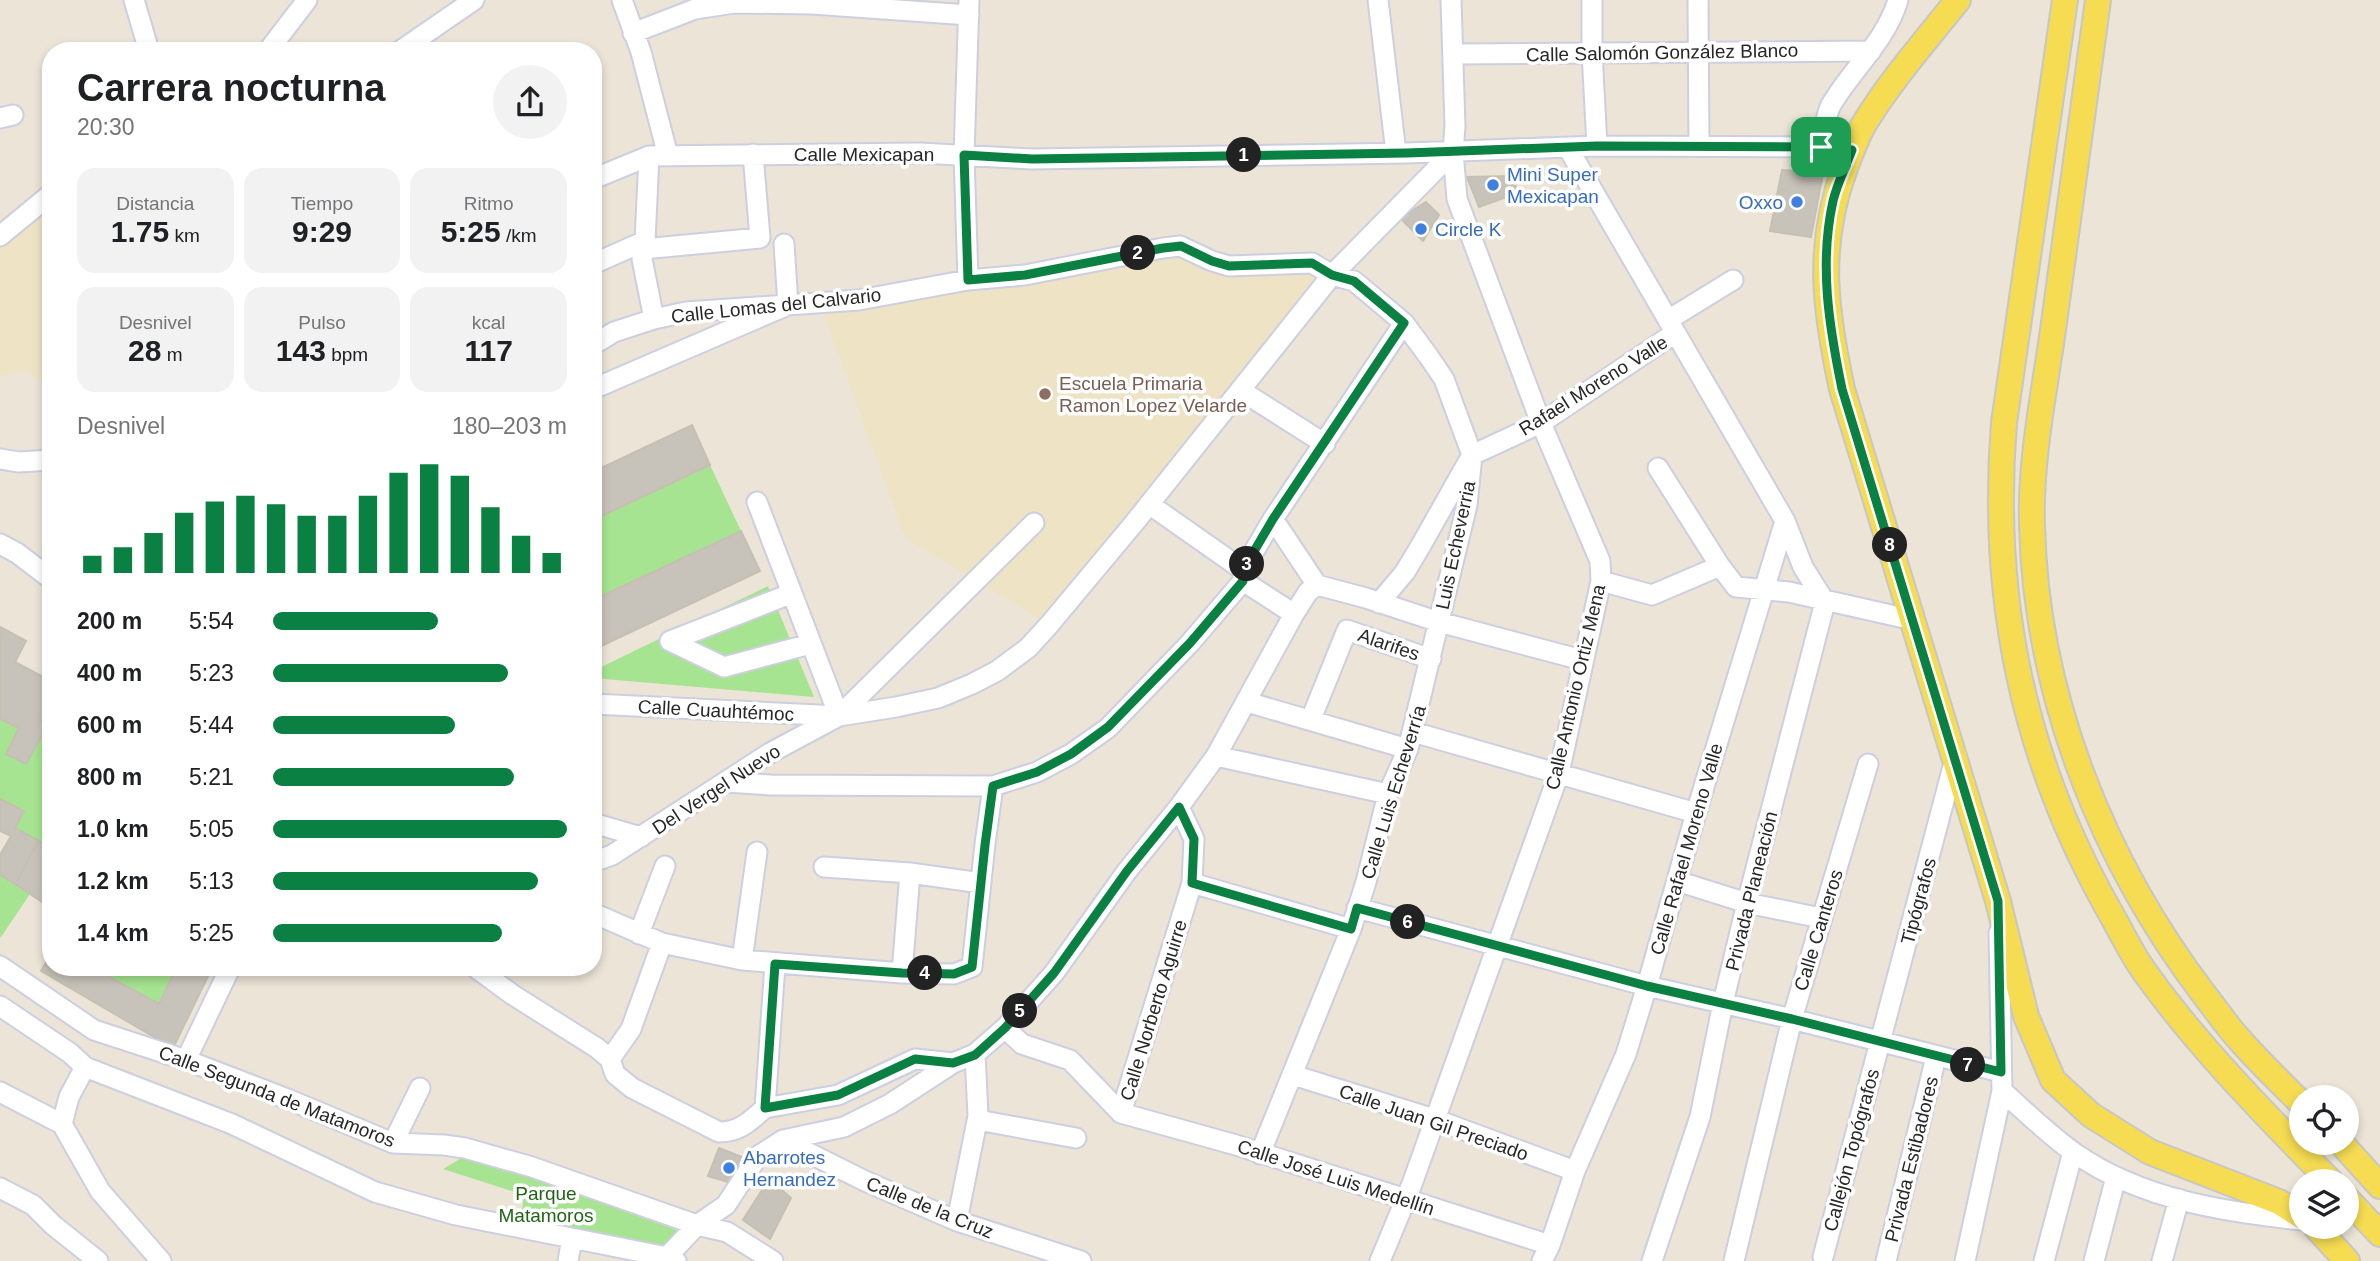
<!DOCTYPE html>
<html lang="es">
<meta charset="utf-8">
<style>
body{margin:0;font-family:Arial,sans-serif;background:#f2f2f2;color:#202124;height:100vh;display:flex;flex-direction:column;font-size:26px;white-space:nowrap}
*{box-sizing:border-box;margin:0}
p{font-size:23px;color:#757577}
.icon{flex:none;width:38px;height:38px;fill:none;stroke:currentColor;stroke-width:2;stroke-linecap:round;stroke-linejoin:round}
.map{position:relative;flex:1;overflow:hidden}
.drawer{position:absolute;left:42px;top:42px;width:560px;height:934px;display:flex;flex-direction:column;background:#fff;border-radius:28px;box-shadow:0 4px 10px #0003}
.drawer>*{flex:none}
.tools{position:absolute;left:2289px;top:1085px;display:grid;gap:14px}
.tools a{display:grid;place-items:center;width:70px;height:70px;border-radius:50%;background:#fff;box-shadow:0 4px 10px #0003;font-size:35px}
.pin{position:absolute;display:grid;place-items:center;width:60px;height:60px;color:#fff;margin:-30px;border-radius:14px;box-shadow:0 4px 10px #0006}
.km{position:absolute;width:35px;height:35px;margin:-18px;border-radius:50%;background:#222;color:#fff;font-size:19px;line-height:35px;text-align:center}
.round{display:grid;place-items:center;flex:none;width:74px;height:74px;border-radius:37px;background:#f2f2f2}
.summary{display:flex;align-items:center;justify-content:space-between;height:119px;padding:0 35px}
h1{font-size:38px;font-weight:800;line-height:52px}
.figures{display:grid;grid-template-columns:repeat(3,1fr);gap:10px;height:119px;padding:7px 35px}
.figures div{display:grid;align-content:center;border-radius:18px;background:#f2f2f2;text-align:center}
.figures b{font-size:30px;font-weight:800}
.figures small{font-size:19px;font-weight:400}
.figures p{font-size:19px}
.chart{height:196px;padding:14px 35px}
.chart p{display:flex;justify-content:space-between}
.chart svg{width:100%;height:126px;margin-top:7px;stroke:#0b8043;stroke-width:6}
ul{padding:0 35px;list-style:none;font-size:23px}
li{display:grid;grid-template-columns:112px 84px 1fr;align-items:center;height:52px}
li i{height:18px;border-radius:9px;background:#0b8043}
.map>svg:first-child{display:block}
</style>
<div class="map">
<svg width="2380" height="1261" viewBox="0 0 2380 1261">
<rect width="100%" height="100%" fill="#ebe4d7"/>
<path fill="#eee4c5" d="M51 205V387L24 370 0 376V247L15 232Z
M1180 246 1229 266 1332 275 1049 625 905 538 820 303Z"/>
<path fill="#a6e491" d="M710 465 741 531 593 600V520Z
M768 586 814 697 593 678V671Z
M0 719 19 728 7 754 26 764 48 724 51 726V849L15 828 24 811 0 799Z
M0 875 30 894 1 937H0Z
M93 968H176L159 1004Z
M465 1156 539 1180 685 1233 668 1250 521 1219 524 1195 443 1169Z"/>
<path fill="#c8c3ba" stroke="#c5c0b1" stroke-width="2" d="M1782 170 1823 173 1811 237 1770 231Z
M1512 176 1518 193 1479 207 1467 177Z
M1426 202 1439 215 1423 241 1400 218Z
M692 425 710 465 593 520V472Z
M741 531 760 571 593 650V600Z
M0 627 26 641 15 662 51 681V700L40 720 48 724 26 764 6 754 19 728 0 719Z
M0 799 24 811 15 828 39 841 15 884 0 875V855L11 836 0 831Z
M39 841 51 849V908L15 884Z
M50 955 51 968H93L159 1004 176 968H212L173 1048 41 971Z
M719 1148 752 1161 739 1185 708 1176Z
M769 1179 791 1198 770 1239 743 1220Z"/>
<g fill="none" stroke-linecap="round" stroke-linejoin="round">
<g stroke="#cdcfe1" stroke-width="23">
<path id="minor" d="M134 0 149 51
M622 0 641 52 668 156
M1378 0 1396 153
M1592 0V52L1597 146
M1698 0 1699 146
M633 33 695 9 734 3 812 4 969 15
M268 51 307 0
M400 51 474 0
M1453 54 1871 51
M0 118 13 115
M1821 147C1824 134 1825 116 1831 105 1852 69 1886 41 1898 0
M1568 148 1785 521 1803 567 1825 602 1747 903 1723 1003 1700 1117 1652 1261
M649 156 645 241 642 259 654 319
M593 179 649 156 920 153 1032 159 1407 153 1597 146 1821 147 1852 150
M0 236 51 194
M643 249 760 238 753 154
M593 264 645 241
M968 280 964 155 969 0
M1668 320 1733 280
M593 345 614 332 654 319 686 312 859 300 968 280 1025 275 1163 248 1180 246 1212 261 1229 266 1312 263 1332 275 1354 281 1404 323 1429 357 1444 379 1472 455 1467 505 1408 749 1388 794 1366 882 1351 929 1260 1154
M600 386 788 305 784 244
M1240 390 1325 444
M0 459 19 462 51 460
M1658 468 1720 566
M757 502 839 716
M1149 504 1243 570V581
M1273 519 1317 585 1366 598 1439 622 1582 660
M0 544 17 553 51 579
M1243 570 1273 519 1404 323
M1243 581 1294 614
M1601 581 1652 595 1720 566 1736 587 1789 592 1913 620
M790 594 670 641 724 667 810 644
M1379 603 1405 572 1420 547 1472 455 1541 423 1675 333
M1247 702 1408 749
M593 704 839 716 896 707 938 698 972 684 997 671 1028 648 1049 625 1135 522 1332 275 1453 152
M1311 719 1347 630 1431 659
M1413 732 1696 813
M1216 756 1388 794
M725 782 771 785 993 786 1037 772 1071 754 1108 728 1190 643 1243 581
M593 823 641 837
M593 862 612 855 770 753 839 716 1034 523
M824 867 910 873 981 883
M1677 881 1747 903 1821 918
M1192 883 1351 929
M1357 908 1647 986 1792 1019 2001 1072
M593 913 662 943 742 960 902 973 954 974 972 967 985 844 993 786
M1999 933 2002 1091C2026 1112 2050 1136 2076 1154 2141 1199 2224 1212 2301 1220
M639 934 665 866
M742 960 757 852
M0 966 94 1030 186 1060 290 1100 393 1143 444 1145 465 1148 532 1167 697 1225 727 1232 773 1261
M476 968 513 995 597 1048 610 1059 615 1074 632 1088 719 1132C740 1132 750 1121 765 1108L775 964
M902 973 910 873
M0 1006 70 1053 85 1067 232 1124 375 1192 456 1215 667 1257 676 1261
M1005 1028 1022 1044 1070 1060 1121 1113
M610 1059 631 1029 662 943
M186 1060 230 968
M85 1067 69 1097 62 1124 100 1191 161 1261
M1293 1075 1434 1119 1575 1171
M0 1092 62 1124
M765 1108 838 1095 915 1059 953 1063
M1121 1113 1236 1145 1550 1245
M1121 1113 1192 883 1194 839 1179 807
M978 1120 1076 1138
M783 1140 865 1181 957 1221 1081 1261
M393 1143 420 1088
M0 1188 33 1205 53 1225 98 1261
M957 1221 978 1116 975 1054
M667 1257 697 1225 726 1205 758 1156 783 1140 844 1127 890 1104 953 1063 975 1054 1005 1028 1054 973 1127 871 1179 807 1216 756 1294 614 1308 592 1317 585
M1823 1257 1955 759
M568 1261 572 1238
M1380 1261 1412 1184 1559 773 1601 581 1600 561 1541 423 1457 199 1453 152 1455 126 1451 0
M1542 1261 1550 1245 1575 1171 1626 1054 1647 986 1696 813 1785 521
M1734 1261 1792 1019 1868 764
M1886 1261 1936 1057
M1965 1261 2002 1091
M2044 1261 2073 1152
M2094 1261 2116 1177
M2162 1261 2179 1199"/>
</g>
<g stroke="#c7c7c7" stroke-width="28">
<path id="major" d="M1958 0C1926 40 1891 80 1864 124 1856 138 1851 153 1845 168 1816 246 1825 310 1842 389L1998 901 2026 1016 2053 1080 2091 1115 2150 1152 2279 1202 2301 1216
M2065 0 2004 423C1990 598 2023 759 2110 912 2121 931 2131 953 2144 971 2198 1047 2265 1114 2330 1181
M2098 0C2083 110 2068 220 2053 330 2044 394 2030 460 2032 525 2036 696 2103 862 2206 997 2217 1011 2227 1026 2239 1039 2258 1061 2280 1082 2301 1103
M2341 1143 2380 1186
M2347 1199 2380 1234
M2316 1227 2347 1261"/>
</g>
<use href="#minor" stroke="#fff" stroke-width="19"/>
<use href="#major" stroke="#f5dc52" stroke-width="24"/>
</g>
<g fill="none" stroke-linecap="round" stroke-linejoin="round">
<g stroke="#fff" stroke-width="14">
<path id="route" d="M1597 146 1821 147 1852 150C1846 166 1837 184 1833 201 1819 264 1829 326 1842 389L1998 901 2001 1072 1792 1019 1647 986 1357 908 1351 929 1192 883 1194 839 1179 807 1127 871 1054 973 1005 1028 975 1055 953 1063 915 1059 838 1095 765 1108 775 964 902 973 954 974 972 967 985 845 993 786 1037 772 1071 754 1108 727 1190 643 1243 581V570L1273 519 1404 323 1354 281 1332 275 1312 263 1229 266 1212 261 1181 246 1163 248 1025 275 968 280 964 155 1032 159 1407 153Z"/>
</g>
<use href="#route" stroke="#0b8043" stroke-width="9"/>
</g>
<g fill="#3f7fe0" stroke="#fff" stroke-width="2.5">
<circle cx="1493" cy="185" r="7"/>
<circle cx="1797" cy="202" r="7"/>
<circle cx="1421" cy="229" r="7"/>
<circle cx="729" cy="1168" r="7"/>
</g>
<circle fill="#8d6e63" stroke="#fff" stroke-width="2.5" cx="1045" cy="394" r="7"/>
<g text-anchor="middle" stroke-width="7" stroke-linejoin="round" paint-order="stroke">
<g font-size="19" fill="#272727" stroke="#fff">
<text transform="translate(1662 52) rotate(-1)" y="7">Calle Salomón González Blanco</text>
<text x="864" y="161">Calle Mexicapan</text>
<text transform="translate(776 305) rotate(-6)" y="7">Calle Lomas del Calvario</text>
<text transform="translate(1593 385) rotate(-32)" y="7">Rafael Moreno Valle</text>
<text transform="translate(1455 545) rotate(-78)" y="7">Luis Echeverria</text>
<text transform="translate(1389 644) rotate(19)" y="7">Alarifes</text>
<text transform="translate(1575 687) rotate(-77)" y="7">Calle Antonio Ortiz Mena</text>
<text transform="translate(716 710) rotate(3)" y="7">Calle Cuauhtémoc</text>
<text transform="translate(716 789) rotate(-33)" y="7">Del Vergel Nuevo</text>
<text transform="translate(1393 792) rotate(-73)" y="7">Calle Luis Echeverría</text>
<text transform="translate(1686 849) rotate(-74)" y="7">Calle Rafael Moreno Valle</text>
<text transform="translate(1751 891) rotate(-76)" y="7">Privada Planeación</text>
<text transform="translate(1918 901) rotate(-75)" y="7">Tipógrafos</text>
<text transform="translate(1818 930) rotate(-73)" y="7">Calle Canteros</text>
<text transform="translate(1153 1010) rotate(-73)" y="7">Calle Norberto Aguirre</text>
<text transform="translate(277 1096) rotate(21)" y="7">Calle Segunda de Matamoros</text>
<text transform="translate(1434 1122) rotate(19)" y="7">Calle Juan Gil Preciado</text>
<text transform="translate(1851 1150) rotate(-75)" y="7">Callejón Topógrafos</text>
<text transform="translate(1911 1159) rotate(-76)" y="7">Privada Estibadores</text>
<text transform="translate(1336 1177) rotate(18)" y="7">Calle José Luis Medellín</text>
<text transform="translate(930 1207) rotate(22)" y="7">Calle de la Cruz</text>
</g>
<g font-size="19" fill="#366cbe" stroke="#fff" text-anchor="start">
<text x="1507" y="181">Mini Super<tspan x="1507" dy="22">Mexicapan</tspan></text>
<text x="1783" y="209" text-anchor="end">Oxxo</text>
<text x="1435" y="236">Circle K</text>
<text x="743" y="1164">Abarrotes<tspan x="743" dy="22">Hernandez</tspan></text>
</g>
<g font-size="19" fill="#785e54" stroke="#fff" text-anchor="start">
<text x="1059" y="390">Escuela Primaria<tspan x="1059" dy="22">Ramon Lopez Velarde</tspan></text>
</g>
<g font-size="19" fill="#206516" stroke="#fff">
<text x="546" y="1200">Parque<tspan x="546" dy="22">Matamoros</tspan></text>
</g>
</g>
</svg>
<div class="tools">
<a><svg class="icon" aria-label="locate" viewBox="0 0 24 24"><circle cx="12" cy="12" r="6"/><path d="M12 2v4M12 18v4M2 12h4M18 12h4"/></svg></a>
<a><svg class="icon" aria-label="layers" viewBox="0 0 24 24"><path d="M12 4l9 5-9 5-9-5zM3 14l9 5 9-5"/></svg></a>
</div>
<div class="pin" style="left:1821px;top:147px;background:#1e9e55"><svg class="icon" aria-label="arrive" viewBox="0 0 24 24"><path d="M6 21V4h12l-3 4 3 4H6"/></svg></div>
<b class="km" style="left:1244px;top:155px">1</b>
<b class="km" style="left:1138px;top:253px">2</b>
<b class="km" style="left:1247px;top:564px">3</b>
<b class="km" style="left:925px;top:973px">4</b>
<b class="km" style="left:1020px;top:1011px">5</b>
<b class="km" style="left:1408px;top:922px">6</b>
<b class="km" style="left:1968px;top:1065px">7</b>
<b class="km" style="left:1890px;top:545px">8</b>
<section class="drawer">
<div class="summary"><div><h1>Carrera nocturna</h1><p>20:30</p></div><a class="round"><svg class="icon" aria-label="share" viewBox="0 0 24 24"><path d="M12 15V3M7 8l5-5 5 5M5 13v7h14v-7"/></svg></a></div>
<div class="figures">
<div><p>Distancia</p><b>1.75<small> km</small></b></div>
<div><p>Tiempo</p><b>9:29</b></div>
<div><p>Ritmo</p><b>5:25<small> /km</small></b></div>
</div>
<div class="figures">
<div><p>Desnivel</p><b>28<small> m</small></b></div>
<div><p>Pulso</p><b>143<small> bpm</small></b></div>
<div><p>kcal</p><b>117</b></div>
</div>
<div class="chart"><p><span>Desnivel</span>180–203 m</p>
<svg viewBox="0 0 160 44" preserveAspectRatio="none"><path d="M5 44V38M15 44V35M25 44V30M35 44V23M45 44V19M55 44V17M65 44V20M75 44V24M85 44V24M95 44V17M105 44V9M115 44V6M125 44V10M135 44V21M145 44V31M155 44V37"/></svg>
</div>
<ul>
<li><b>200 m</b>5:54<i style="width:56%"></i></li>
<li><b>400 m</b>5:23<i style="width:80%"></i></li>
<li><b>600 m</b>5:44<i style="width:62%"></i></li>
<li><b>800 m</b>5:21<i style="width:82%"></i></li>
<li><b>1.0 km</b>5:05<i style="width:100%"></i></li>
<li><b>1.2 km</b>5:13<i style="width:90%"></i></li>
<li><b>1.4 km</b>5:25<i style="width:78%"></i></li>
</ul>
</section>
</div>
